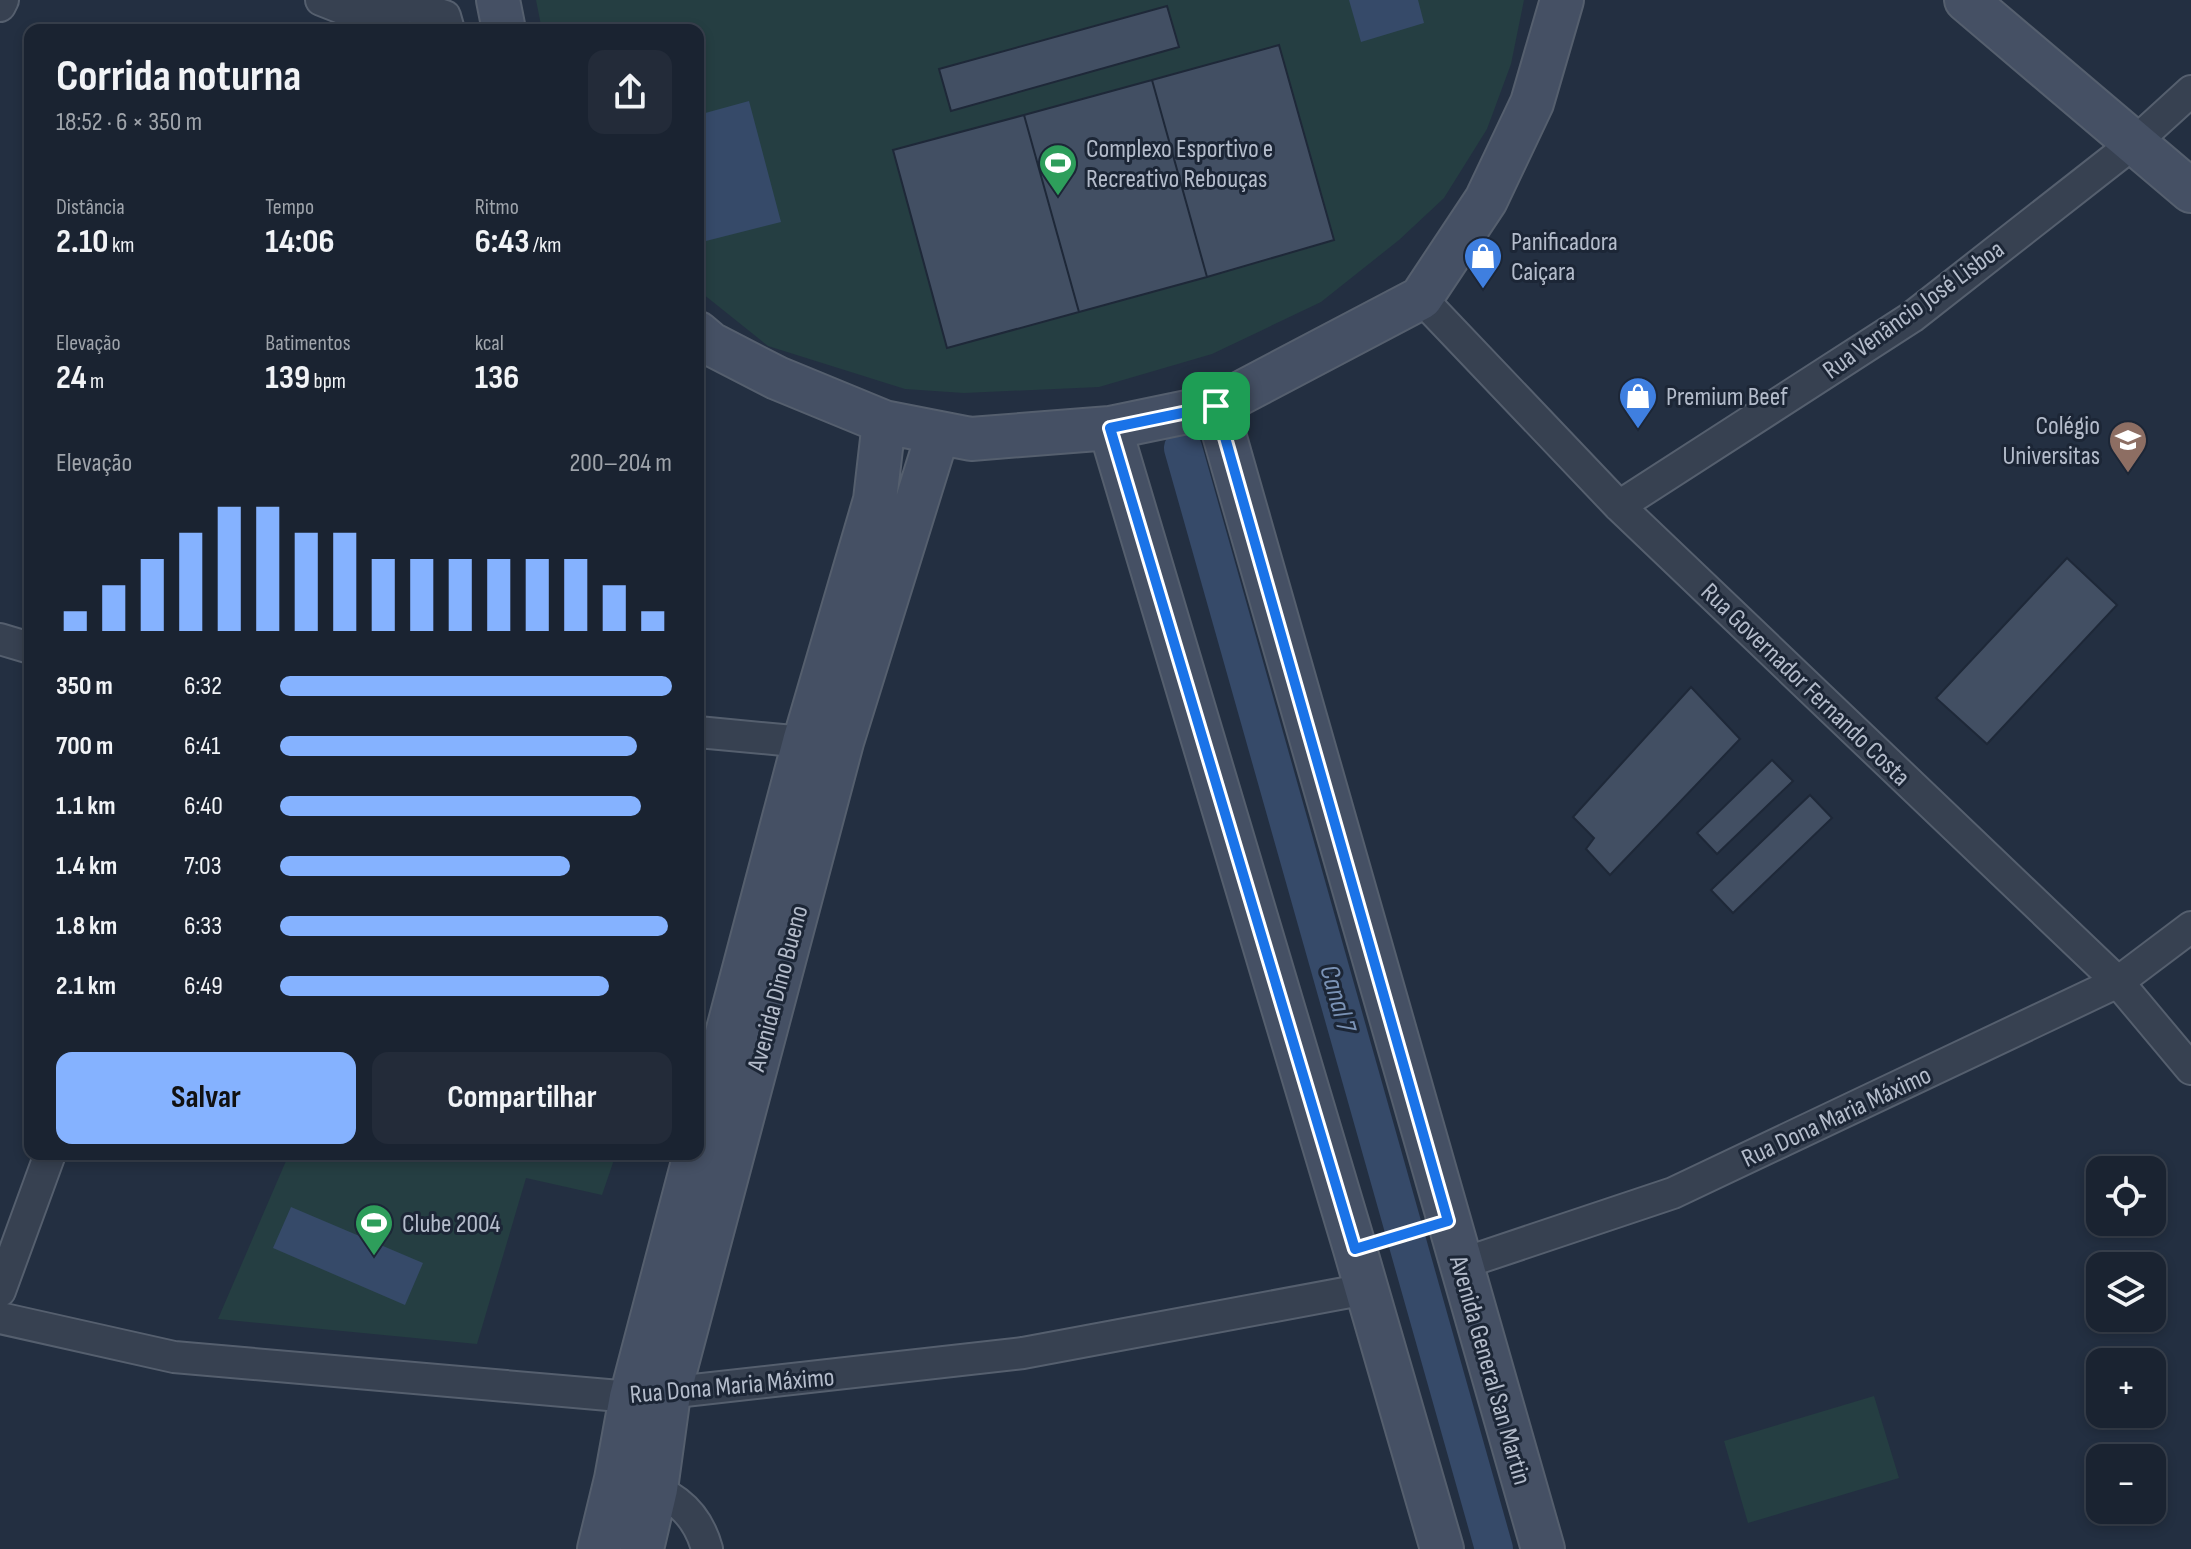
<!DOCTYPE html>
<html lang="pt">
<meta charset="utf-8">
<style>
body{margin:0;font-family:"Sofia Sans Condensed",sans-serif;background:#232b39;color:#f1f3f6;height:100vh;display:flex;flex-direction:column;font-size:30px;white-space:nowrap}
*{box-sizing:border-box;margin:0}
p{font-size:26px;color:#9fa4ab}
.icon{flex:none;width:44px;height:44px;fill:none;stroke:currentColor;stroke-width:2;stroke-linecap:round;stroke-linejoin:round}
.map{position:relative;flex:1;overflow:hidden}
.side{position:absolute;left:24px;top:24px;width:680px;height:1136px;display:flex;flex-direction:column;background:#1a2331;border-radius:16px;box-shadow:0 4px 12px #0003,0 0 0 2px #38404d}
.side>*{flex:none}
.fabs{position:absolute;left:2086px;top:1156px;display:grid;gap:16px}
.fabs a{display:grid;place-items:center;width:80px;height:80px;border-radius:16px;background:#1a2331;box-shadow:0 4px 12px #0003,0 0 0 2px #38404d;font-size:40px}
.pin{position:absolute;display:grid;place-items:center;width:68px;height:68px;color:#fff;margin:-34px;border-radius:16px;box-shadow:0 4px 12px #0006}
.round{display:grid;place-items:center;flex:none;width:84px;height:84px;border-radius:16px;background:#232b39}
.headline{display:flex;align-items:center;justify-content:space-between;height:136px;padding:0 32px}
h1{font-size:44px;font-weight:700;line-height:60px}
.metrics{display:grid;grid-template-columns:repeat(3,1fr);gap:12px;height:136px;padding:8px 32px}
.metrics div{display:grid;align-content:center}
.metrics b{font-size:34px;font-weight:700}
.metrics small{font-size:22px;font-weight:400}
.metrics p{font-size:22px}
.chart{height:224px;padding:16px 32px}
.chart p{display:flex;justify-content:space-between}
.chart svg{width:100%;height:144px;margin-top:8px;stroke:#85b2ff;stroke-width:6}
.action{display:flex;gap:16px;margin-top:auto;padding:16px 32px}
.action a{flex:1;height:92px;border-radius:16px;background:#85b2ff;color:#111;font-size:32px;font-weight:700;line-height:92px;text-align:center}
.action a+a{background:#232b39;color:#f1f3f6}
ul{padding:0 32px;list-style:none;font-size:26px}
li{display:grid;grid-template-columns:128px 96px 1fr;align-items:center;height:60px}
li i{height:20px;border-radius:10px;background:#85b2ff}
.map>svg:first-child{display:block}
</style>
<div class="map">
<svg width="2191" height="1549" viewBox="0 0 2191 1549">
<rect width="100%" height="100%" fill="#232f41"/>
<path fill="#253e42" d="M536 0H1524L1511 64 1487 129 1444 198 1399 240 1321 302 1212 354 1099 387 964 393 905 389 768 346 698 290V30H542Z
M289 1154H616L602 1195 526 1178 477 1344 218 1319Z
M1874 1396 1899 1478 1748 1523 1724 1441Z"/>
<path fill="#364a69" d="M1349 0H1418L1424 23 1361 42Z
M749 101 781 222 698 243V115Z
M291 1207 423 1263 405 1305 273 1248Z"/>
<g fill="none" stroke-linecap="round" stroke-linejoin="round">
<path stroke="#364a69" stroke-width="38" d="M1183 448 1494 1549"/>
</g>
<path fill="#424f63" stroke="#1e2838" stroke-width="2" d="M1167 6 1179 47 951 111 939 69Z
M1279 45 1334 240 1207 277 1152 80Z
M1152 80 1207 277 1079 312 1024 115Z
M1024 115 1079 312 947 348 893 150Z
M2067 558 2117 605 1987 744 1936 698Z
M1691 687 1740 739 1610 875 1586 849 1594 838 1573 817Z
M1772 760 1793 781 1717 854 1697 833Z
M1810 795 1832 818 1733 913 1711 890Z"/>
<g fill="none" stroke-linecap="round" stroke-linejoin="round">
<g stroke="#555f6e" stroke-width="34">
<path id="street" d="M321 0 397 30
M375 0 423 9 445 16 449 30
M0 6 3 0
M1421 298 1619 506 2118 982 2191 1069
M1619 506 1912 317 2134 143 2191 91
M0 639 30 648
M698 732 804 742H824
M1461 1264 1673 1193 2118 982 2191 927
M0 1291 50 1154
M0 1318 174 1357 631 1397 1023 1353 1366 1289
M637 1484C673 1493 697 1512 707 1549"/>
</g>
<g stroke="#555f6e" stroke-width="46">
<path id="secondary" d="M498 0 504 30
M1966 0 2191 191
M698 333 711 344 777 378 884 422 971 439 1110 428 1216 406 1421 298 1486 200 1532 103 1562 0
M1216 406 1543 1549
M1110 428 1355 1249 1442 1549
M698 1143 804 742 875 500 884 422
M599 1549 616 1479 631 1397 695 1154
M642 1549 656 1489 669 1394 842 742 938 433"/>
</g>
<path stroke="#435b5f" stroke-width="5" stroke-dasharray="6 6" stroke-linecap="butt" d="M1390 1238 1411 1232"/>
<use href="#street" stroke="#374151" stroke-width="30"/>
<use href="#secondary" stroke="#455064" stroke-width="42"/>
</g>
<g fill="none" stroke-linecap="round" stroke-linejoin="round">
<g stroke="#fff" stroke-width="16">
<path id="route" d="M1216 406 1448 1221 1355 1249 1110 428Z"/>
</g>
<use href="#route" stroke="#1a73e8" stroke-width="10"/>
</g>
<defs>
<g id="stadium-pin" transform="scale(2)"><path d="M0 17L-7.5 6A9.5 9.5 0 1 1 7.5 6Z" fill="#2e9e5b" stroke="#1c2636"/><path d="M0-5a6.5 5 0 1 0 0 10a6.5 5 0 1 0 0-10ZM-3.5-1.8h7v3.6h-7Z" fill="#fff"/></g>
<g id="shop-pin" transform="scale(2)"><path d="M0 17L-7.5 6A9.5 9.5 0 1 1 7.5 6Z" fill="#3f7fe0" stroke="#1c2636"/><path d="M-5-2.5h2.3a2.7 3.5 0 0 1 5.4 0H5L5.5 6h-11ZM-1.5-2.5h3a1.5 2.3 0 0 0-3 0Z" fill="#fff"/></g>
<g id="school-pin" transform="scale(2)"><path d="M0 17L-7.5 6A9.5 9.5 0 1 1 7.5 6Z" fill="#8d6e63" stroke="#1c2636"/><path d="M0-5L7-2L0 1L-7-2ZM-4 1L0 2.5L4 1V4Q0 6-4 4Z" fill="#fff"/></g>
</defs>
<g fill-rule="evenodd">
<use href="#stadium-pin" x="1058" y="163"/>
<use href="#shop-pin" x="1483" y="256"/>
<use href="#shop-pin" x="1638" y="396"/>
<use href="#school-pin" x="2128" y="440"/>
<use href="#stadium-pin" x="374" y="1223"/>
</g>
<g text-anchor="middle" stroke-width="6" stroke-linejoin="round" paint-order="stroke">
<g font-size="26" fill="#b4bccb" stroke="#1c2636" text-anchor="start">
<text x="1086" y="157">Complexo Esportivo e<tspan x="1086" dy="30">Recreativo Rebouças</tspan></text>
<text x="1511" y="250">Panificadora<tspan x="1511" dy="30">Caiçara</tspan></text>
<text x="1666" y="405">Premium Beef</text>
<text x="2100" y="434" text-anchor="end">Colégio<tspan x="2100" dy="30">Universitas</tspan></text>
<text x="402" y="1232">Clube 2004</text>
</g>
<g font-size="26" fill="#b4bccb" stroke="#1c2636">
<text transform="translate(1913 309) rotate(-36)" y="9">Rua Venâncio José Lisboa</text>
<text transform="translate(1806 684) rotate(44)" y="9">Rua Governador Fernando Costa</text>
<text transform="translate(777 988) rotate(-75)" y="9">Avenida Dino Bueno</text>
<text transform="translate(1836 1116) rotate(-25)" y="9">Rua Dona Maria Máximo</text>
<text transform="translate(1491 1370) rotate(74)" y="9">Avenida General San Martin</text>
<text transform="translate(732 1385) rotate(-5)" y="9">Rua Dona Maria Máximo</text>
</g>
<g font-size="28" font-style="italic" fill="#7a92b5" stroke="#1c2636">
<text transform="translate(1339 998) rotate(74)" y="10">Canal 7</text>
</g>
</g>
</svg>
<div class="fabs">
<a><svg class="icon" aria-label="locate" viewBox="0 0 24 24"><circle cx="12" cy="12" r="6"/><path d="M12 2v4M12 18v4M2 12h4M18 12h4"/></svg></a>
<a><svg class="icon" aria-label="layers" viewBox="0 0 24 24"><path d="M12 4l9 5-9 5-9-5zM3 14l9 5 9-5"/></svg></a>
<a>+</a>
<a>−</a>
</div>
<div class="pin" style="left:1216px;top:406px;background:#1e9e55"><svg class="icon" aria-label="arrive" viewBox="0 0 24 24"><path d="M6 21V4h12l-3 4 3 4H6"/></svg></div>
<section class="side">
<div class="headline"><div><h1>Corrida noturna</h1><p>18:52 · 6 × 350 m</p></div><a class="round"><svg class="icon" aria-label="share" viewBox="0 0 24 24"><path d="M12 15V3M7 8l5-5 5 5M5 13v7h14v-7"/></svg></a></div>
<div class="metrics">
<div><p>Distância</p><b>2.10<small> km</small></b></div>
<div><p>Tempo</p><b>14:06</b></div>
<div><p>Ritmo</p><b>6:43<small> /km</small></b></div>
</div>
<div class="metrics">
<div><p>Elevação</p><b>24<small> m</small></b></div>
<div><p>Batimentos</p><b>139<small> bpm</small></b></div>
<div><p>kcal</p><b>136</b></div>
</div>
<div class="chart"><p><span>Elevação</span>200–204 m</p>
<svg viewBox="0 0 160 44" preserveAspectRatio="none"><path d="M5 44V38M15 44V30M25 44V22M35 44V14M45 44V6M55 44V6M65 44V14M75 44V14M85 44V22M95 44V22M105 44V22M115 44V22M125 44V22M135 44V22M145 44V30M155 44V38"/></svg>
</div>
<ul>
<li><b>350 m</b>6:32<i style="width:100%"></i></li>
<li><b>700 m</b>6:41<i style="width:91%"></i></li>
<li><b>1.1 km</b>6:40<i style="width:92%"></i></li>
<li><b>1.4 km</b>7:03<i style="width:74%"></i></li>
<li><b>1.8 km</b>6:33<i style="width:99%"></i></li>
<li><b>2.1 km</b>6:49<i style="width:84%"></i></li>
</ul>
<div class="action"><a>Salvar</a><a>Compartilhar</a></div>
</section>
</div>
